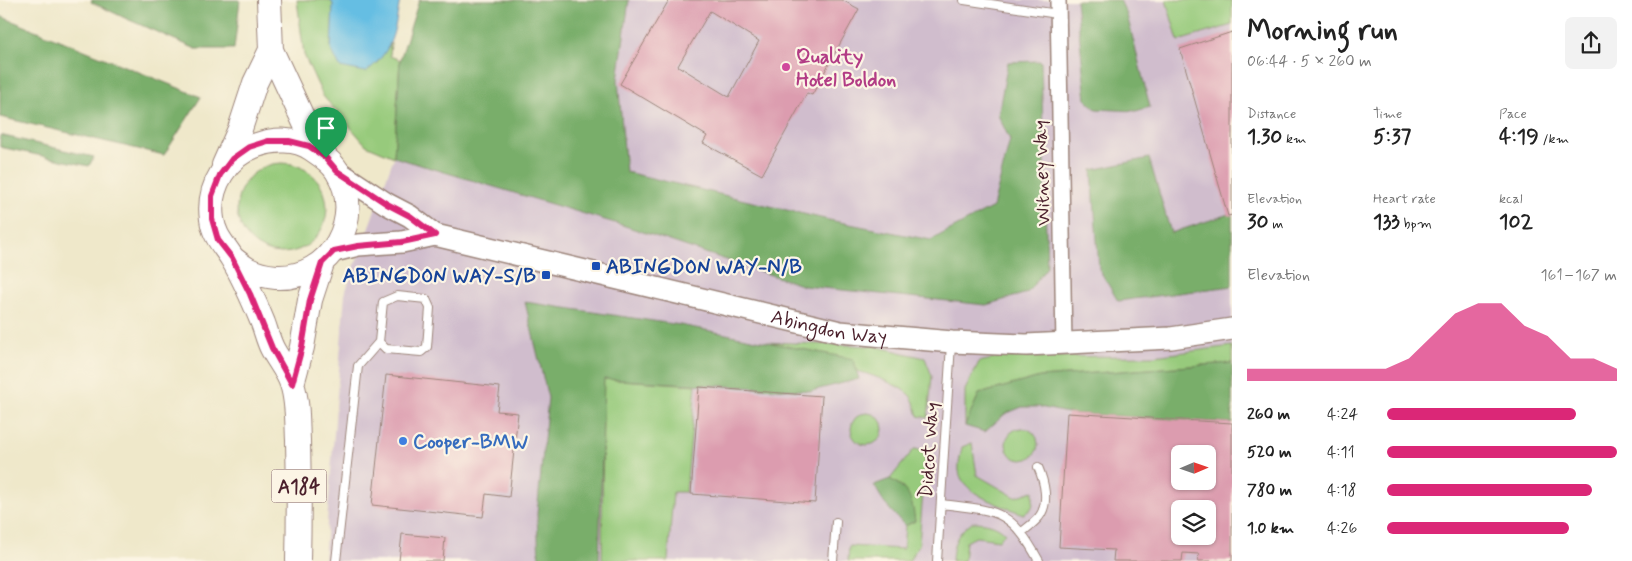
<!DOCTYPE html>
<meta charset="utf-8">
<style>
body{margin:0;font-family:Mynerve,sans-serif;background:#f2f2f2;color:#222;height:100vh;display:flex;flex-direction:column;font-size:19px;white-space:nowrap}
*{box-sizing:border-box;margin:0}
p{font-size:16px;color:#767676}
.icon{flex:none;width:28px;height:28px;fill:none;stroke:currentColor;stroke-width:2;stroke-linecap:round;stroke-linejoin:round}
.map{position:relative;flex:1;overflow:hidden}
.drawer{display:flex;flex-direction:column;background:#fff;width:400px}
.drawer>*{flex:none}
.needle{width:32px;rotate:88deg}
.buttons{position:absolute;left:1171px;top:445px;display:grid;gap:10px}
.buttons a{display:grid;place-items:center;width:45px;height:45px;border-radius:8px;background:#fff;box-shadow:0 1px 4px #0004;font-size:25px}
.pin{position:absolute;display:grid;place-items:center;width:42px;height:42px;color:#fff;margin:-51px -21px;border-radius:50% 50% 50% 0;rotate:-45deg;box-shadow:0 0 5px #0007}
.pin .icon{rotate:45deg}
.round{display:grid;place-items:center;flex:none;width:52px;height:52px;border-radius:8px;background:#f2f2f2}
.summary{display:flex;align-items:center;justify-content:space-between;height:85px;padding:0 15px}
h1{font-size:28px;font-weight:800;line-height:38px}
.figures{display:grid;grid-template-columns:repeat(3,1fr);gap:8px;height:85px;padding:5px 15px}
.figures div{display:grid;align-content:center}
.figures b{font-size:21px;font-weight:800}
.figures small{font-size:14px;font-weight:400}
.figures p{font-size:14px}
.chart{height:140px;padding:10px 15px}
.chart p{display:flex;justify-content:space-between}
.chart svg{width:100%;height:90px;margin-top:5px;fill:#db2777;opacity:.7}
ul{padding:0 15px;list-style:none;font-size:16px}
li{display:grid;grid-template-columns:80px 60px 1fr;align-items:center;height:38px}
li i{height:12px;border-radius:6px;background:#db2777}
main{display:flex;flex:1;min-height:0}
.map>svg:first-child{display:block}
</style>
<main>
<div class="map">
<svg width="1232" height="561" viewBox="0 0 1232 561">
<rect width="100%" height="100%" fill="#fcf5e5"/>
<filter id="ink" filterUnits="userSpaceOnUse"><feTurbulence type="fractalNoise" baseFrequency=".02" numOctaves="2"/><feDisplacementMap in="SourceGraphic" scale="10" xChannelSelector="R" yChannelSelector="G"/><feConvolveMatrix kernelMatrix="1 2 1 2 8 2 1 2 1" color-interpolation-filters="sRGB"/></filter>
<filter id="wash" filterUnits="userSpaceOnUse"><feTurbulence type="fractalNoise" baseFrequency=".0096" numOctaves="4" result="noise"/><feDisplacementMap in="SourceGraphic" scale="20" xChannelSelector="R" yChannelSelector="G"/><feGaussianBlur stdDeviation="1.12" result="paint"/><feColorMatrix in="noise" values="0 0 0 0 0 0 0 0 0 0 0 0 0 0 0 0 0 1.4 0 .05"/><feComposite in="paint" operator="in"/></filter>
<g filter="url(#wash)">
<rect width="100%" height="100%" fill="#efe8ca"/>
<path fill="#d0bdcd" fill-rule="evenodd" d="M629 0H1232V561H324L345 293 394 157 625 225 626 172 618 80ZM1180 454H1208V481H1180ZM1180 509H1208V536H1180Z"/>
<path fill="#97ca7b" stroke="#707453" d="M297 0H330L333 4 331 49 376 64 391 43 390 56 400 60 394 157 366 145 323 96 304 55Z
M1166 0H1232V25L1178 41Z
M237 208a45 45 0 1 1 90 0a45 45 0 1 1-90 0Z
M764 342 874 346 925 358 932 376 928 418 918 416C916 410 915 402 911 397 903 386 870 374 857 371L853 359Z
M1232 346V363L1040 377 979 394 965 426V390L979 362 1001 357 1154 356Z
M603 379 696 385 686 492H673L668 561H602Z
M851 429a16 16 0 1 1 32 0a16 16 0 1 1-32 0Z
M1006 444a16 16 0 1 1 32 0a16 16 0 1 1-32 0Z
M972 443 977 475 1015 497 1033 491C1033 504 1035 509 1023 514 1004 506 962 495 959 471 958 464 961 454 962 447Z
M914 449 926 450 919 545 909 561H848L849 546 903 549 905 526 915 521 903 487 890 479Z
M972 522C984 522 997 524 1005 533L999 540 976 537 966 542 964 561H952C953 542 957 533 972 522Z"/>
<path fill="#79ae6b" stroke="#62664b" d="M92 0H240L234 49H196L127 19 91 2Z
M419 0H629L618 80 626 172 829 220 931 240 993 207 1010 140 998 115 1008 62 1041 61 1047 267 1027 293 986 305 804 286 625 226 394 157 400 60Z
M1076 0H1120L1127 15 1150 107 1136 111 1096 109 1086 100Z
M0 16 201 97 164 155 0 117Z
M0 135 94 157 89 166 0 147Z
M1149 158 1171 233 1232 213V286L1118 301 1099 269 1092 170Z
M525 302 680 325 853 359 859 379 811 391 604 379 599 561H539L537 514 548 398Z
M1232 363V423L1067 413 1040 407H1022L1005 414 985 432 965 426 979 394 1040 377Z
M890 479C910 491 912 499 915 521L905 526 885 504 874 485Z"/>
<path fill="#65bee3" stroke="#586e87" d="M330 0H400C394 32 394 50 366 72L340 67 331 49 333 4Z"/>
<g id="blocks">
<path fill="#dc9caf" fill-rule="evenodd" d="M669 0H842L859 9 812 95 807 93 762 175 703 143 707 136 620 84ZM710 11 759 41 729 97 678 66Z
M1232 32V215L1228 216 1180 49Z
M386 375 500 387 497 411 518 413 509 497 486 494 483 517 372 505Z
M699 387 822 396 815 503 691 494Z
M1067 413 1232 423V561H1198L1199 554 1183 553 1182 561H1113L1114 550 1059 547ZM1180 454H1208V481H1180ZM1180 509H1208V536H1180Z
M402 534 445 538 443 561H399Z"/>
</g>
</g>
<g filter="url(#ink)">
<use href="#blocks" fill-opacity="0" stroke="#9c847a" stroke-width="1"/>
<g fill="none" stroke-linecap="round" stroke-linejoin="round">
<g stroke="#9c847a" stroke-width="10">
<path id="lane" d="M964 0 1058 14
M941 504C997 511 1010 508 1039 561
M1021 533C1027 528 1034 523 1039 517 1050 503 1044 481 1038 467
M336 561 358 366 379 342 383 302 397 296 426 299 430 308 427 347 421 352 386 349 379 342
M833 561 836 522
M937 561 951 344"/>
</g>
<g stroke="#9c847a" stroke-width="18">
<path id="street" d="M1058 0 1064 345"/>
</g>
<g stroke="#9c847a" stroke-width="24">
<g id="secondary">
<path id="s1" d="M337 171 387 204 410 216 435 235 840 332 952 342 1026 345 1171 338 1232 329"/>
<path d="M334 251 358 245 402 242 435 235"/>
</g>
</g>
<g stroke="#9c847a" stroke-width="26">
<path id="primary" d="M269 0 271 50 310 134 324 155
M224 165 240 129 255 83 271 50
M232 258C237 262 242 266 247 269 256 274 266 276 276 277 331 280 366 217 337 171 331 161 321 155 312 149 296 138 274 139 257 145 227 155 207 187 212 219 214 236 224 245 232 258 244 278 254 301 263 323 266 331 268 340 272 348 278 360 288 371 292 384 298 402 297 422 298 440 299 481 299 521 298 561
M292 384 302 347 310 300 322 263"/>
</g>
<use href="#lane" stroke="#fff" stroke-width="8"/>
<use href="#street" stroke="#fff" stroke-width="15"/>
<use href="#secondary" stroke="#fff" stroke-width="21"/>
<use href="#primary" stroke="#fff" stroke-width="24"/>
</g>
</g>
<g fill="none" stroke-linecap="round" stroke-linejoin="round" filter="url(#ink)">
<g stroke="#fff" stroke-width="10">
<path id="route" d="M268 141H289L309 146 326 158 337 171 387 204 410 216 435 235 402 242 358 246 334 251 322 263 310 300 302 347 292 384 272 348 250 294 232 258 218 240 212 219V196L220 175 232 159 249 147Z"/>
</g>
<use href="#route" stroke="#db2777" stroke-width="6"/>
</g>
<circle fill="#d1479c" stroke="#fcf5e5" stroke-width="2" cx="786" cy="67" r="5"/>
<g fill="#1a4fb4" stroke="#fcf5e5" stroke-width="2">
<rect x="591" y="261" width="10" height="10" rx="2.5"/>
<rect x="541" y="270" width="10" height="10" rx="2.5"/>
</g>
<circle fill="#3f7fe0" stroke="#fcf5e5" stroke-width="2" cx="403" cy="441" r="5"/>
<g text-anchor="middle" stroke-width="4.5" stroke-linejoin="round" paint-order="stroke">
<rect fill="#fcf5e5" stroke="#7f5f63" stroke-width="1" x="271.5" y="469.5" width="55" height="33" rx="4"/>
<g font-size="19" font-weight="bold" fill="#4a1f2b">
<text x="299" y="493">A184</text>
</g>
<g font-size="20" font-weight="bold" fill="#b23c85" stroke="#fcf5e5" text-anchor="start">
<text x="796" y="63">Quality<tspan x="796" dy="23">Hotel Boldon</tspan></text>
</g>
<g font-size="20" fill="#4a1f2b" stroke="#fcf5e5">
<text transform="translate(1041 173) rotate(-92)" y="7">Witney Way</text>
<text dy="7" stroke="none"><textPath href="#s1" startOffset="522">Abingdon Way</textPath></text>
<text transform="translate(928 450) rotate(-86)" y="7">Didcot Way</text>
</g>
<g font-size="20" font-weight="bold" fill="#164399" stroke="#fcf5e5" text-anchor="start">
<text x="606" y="273">ABINGDON WAY-N/B</text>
<text x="536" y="282" text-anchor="end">ABINGDON WAY-S/B</text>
</g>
<g font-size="20" font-weight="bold" fill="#366cbe" stroke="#fcf5e5" text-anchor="start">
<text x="413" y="448">Cooper-BMW</text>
</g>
</g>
</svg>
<div class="buttons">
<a><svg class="needle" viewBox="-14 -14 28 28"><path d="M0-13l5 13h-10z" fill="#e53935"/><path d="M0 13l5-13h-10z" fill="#767676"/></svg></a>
<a><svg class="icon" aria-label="layers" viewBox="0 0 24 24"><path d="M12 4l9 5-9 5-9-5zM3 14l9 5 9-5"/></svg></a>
</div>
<div class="pin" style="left:326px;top:158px;background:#1e9e55"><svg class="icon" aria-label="arrive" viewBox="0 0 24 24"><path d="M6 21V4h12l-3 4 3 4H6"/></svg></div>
</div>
<section class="drawer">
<div class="summary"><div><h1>Morning run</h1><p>06:44 · 5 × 260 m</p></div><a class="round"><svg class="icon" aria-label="share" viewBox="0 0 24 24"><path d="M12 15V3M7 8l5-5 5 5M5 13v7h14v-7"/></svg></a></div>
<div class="figures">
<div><p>Distance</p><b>1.30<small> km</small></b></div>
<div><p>Time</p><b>5:37</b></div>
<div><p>Pace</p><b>4:19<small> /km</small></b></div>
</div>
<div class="figures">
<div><p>Elevation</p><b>30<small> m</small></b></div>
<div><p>Heart rate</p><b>133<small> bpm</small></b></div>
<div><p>kcal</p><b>102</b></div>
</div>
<div class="chart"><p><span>Elevation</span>161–167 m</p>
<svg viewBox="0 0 160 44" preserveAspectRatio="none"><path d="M0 44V38L10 38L20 38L30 38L40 38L50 38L60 38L70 33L80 22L90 11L100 6L110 6L120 17L130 22L140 33L150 33L160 38V44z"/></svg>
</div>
<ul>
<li><b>260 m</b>4:24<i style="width:82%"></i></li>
<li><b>520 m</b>4:11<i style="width:100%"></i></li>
<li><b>780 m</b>4:18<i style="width:89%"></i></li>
<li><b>1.0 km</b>4:26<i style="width:79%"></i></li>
</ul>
</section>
</main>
